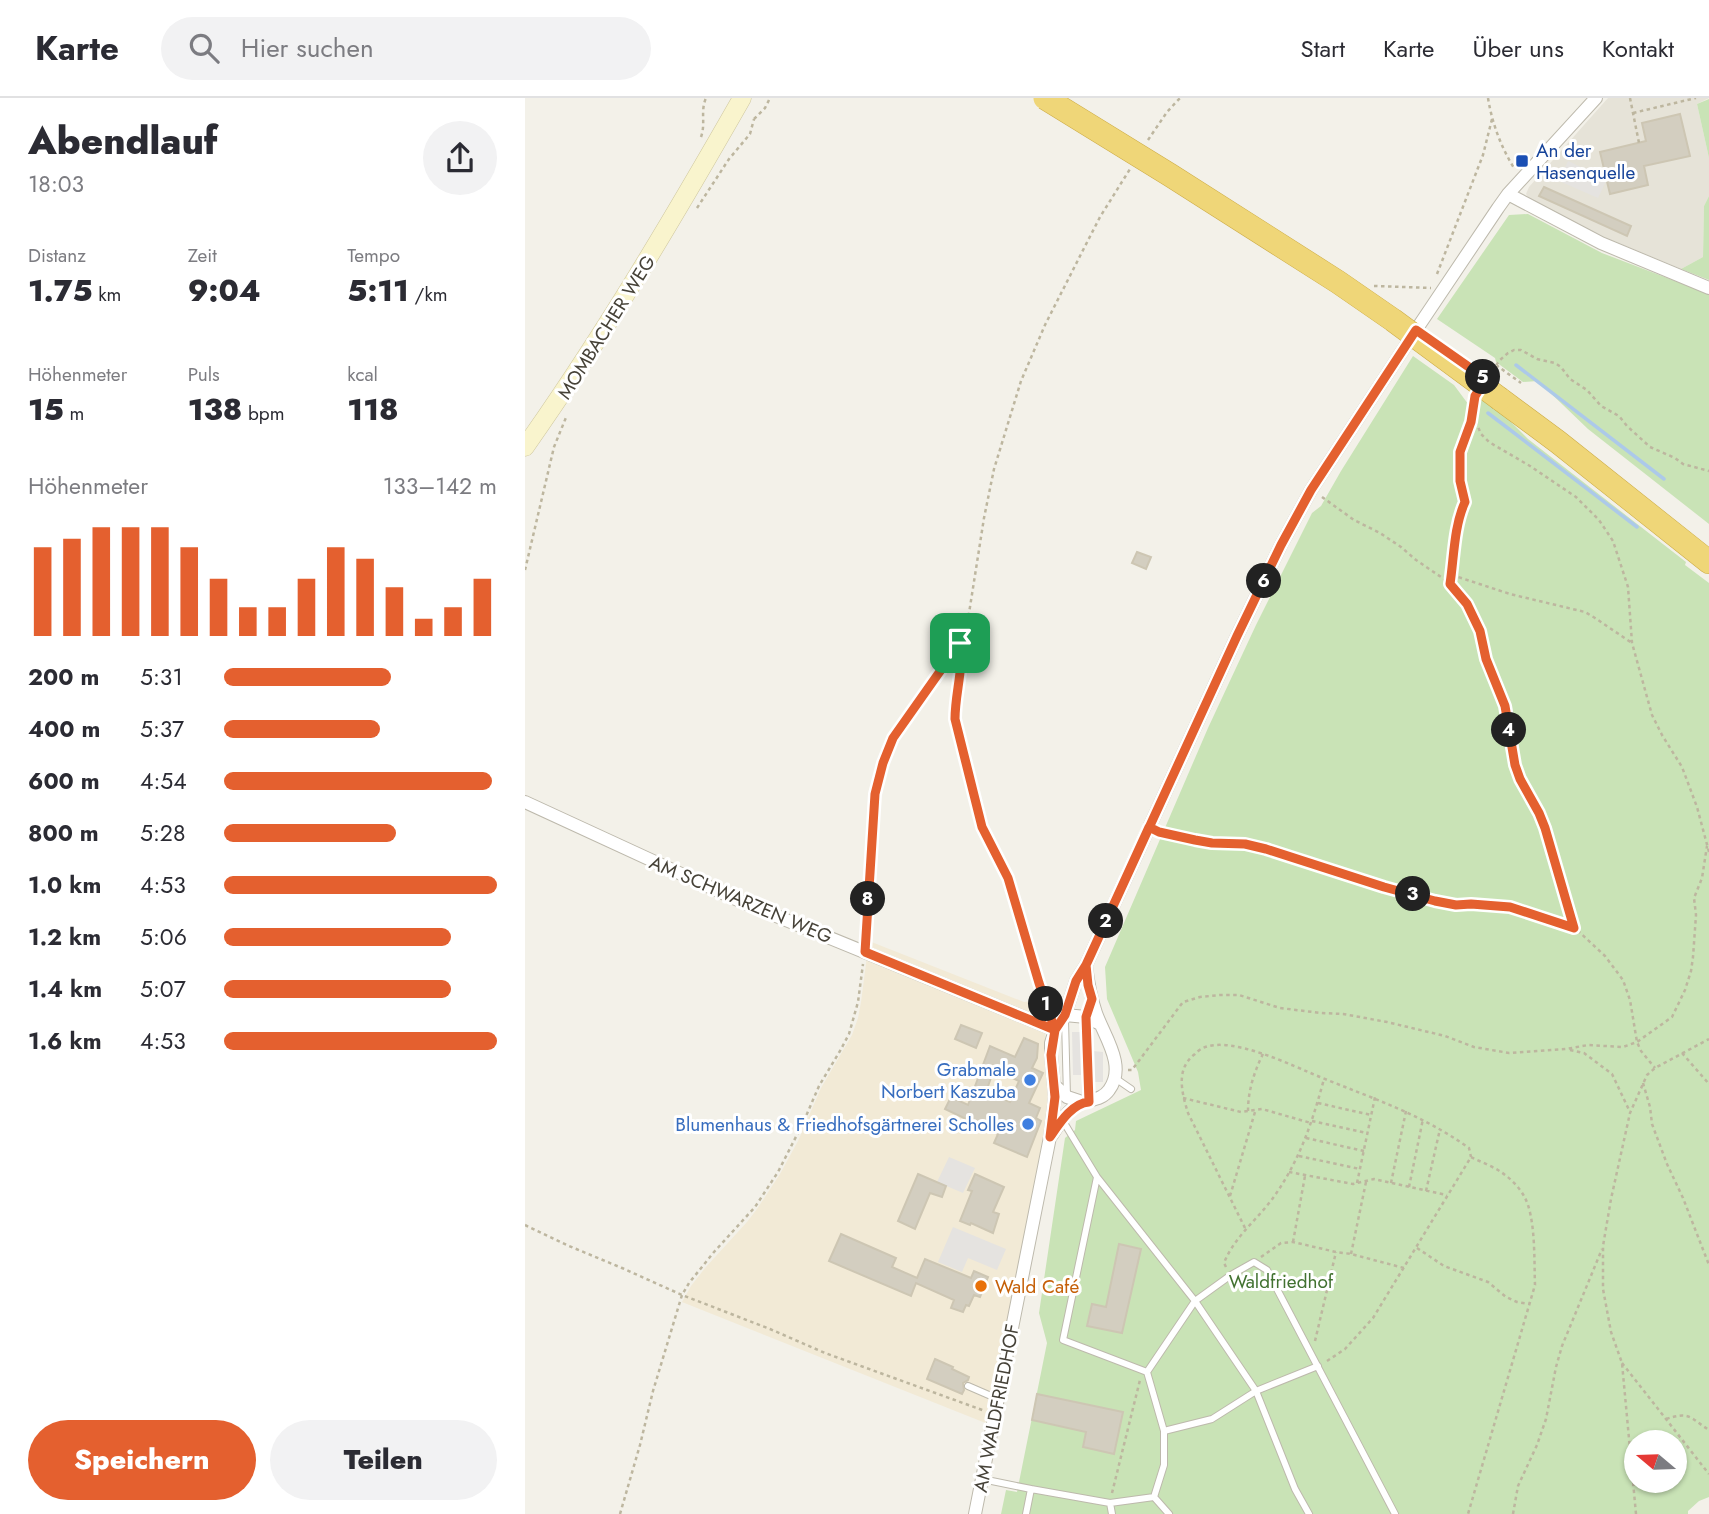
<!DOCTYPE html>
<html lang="de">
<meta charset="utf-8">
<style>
body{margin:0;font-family:Jost,sans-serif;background:#f2f2f3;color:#2b2b33;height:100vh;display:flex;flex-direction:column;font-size:26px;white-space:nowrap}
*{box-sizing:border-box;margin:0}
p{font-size:23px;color:#7c7c81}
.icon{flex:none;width:38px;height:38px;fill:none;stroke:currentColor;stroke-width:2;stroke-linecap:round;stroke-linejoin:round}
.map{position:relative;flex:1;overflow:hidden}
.panel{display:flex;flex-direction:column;background:#fff;width:525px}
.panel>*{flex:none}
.needle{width:46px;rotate:289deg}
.controls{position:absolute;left:1099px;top:1332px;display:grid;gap:14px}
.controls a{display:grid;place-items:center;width:63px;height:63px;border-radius:50%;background:#fff;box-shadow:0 2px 5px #0004;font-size:35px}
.pin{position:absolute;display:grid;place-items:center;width:60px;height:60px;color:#fff;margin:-30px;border-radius:14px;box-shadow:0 4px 10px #0006}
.km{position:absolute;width:35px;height:35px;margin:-18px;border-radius:50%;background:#222;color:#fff;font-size:19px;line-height:35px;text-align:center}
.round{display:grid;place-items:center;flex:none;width:74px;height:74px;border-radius:37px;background:#f2f2f3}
.head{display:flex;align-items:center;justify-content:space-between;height:119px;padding:0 28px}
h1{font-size:38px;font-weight:800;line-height:52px}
.stats{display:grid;grid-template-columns:repeat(3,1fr);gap:10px;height:119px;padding:7px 28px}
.stats div{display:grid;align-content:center}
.stats b{font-size:30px;font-weight:800}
.stats small{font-size:19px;font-weight:400}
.stats p{font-size:19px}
.chart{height:196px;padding:14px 28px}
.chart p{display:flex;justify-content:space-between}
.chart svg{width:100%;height:126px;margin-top:7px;stroke:#e4602f;stroke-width:6}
.primary-button{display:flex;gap:14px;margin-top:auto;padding:14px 28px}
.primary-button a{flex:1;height:80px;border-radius:42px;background:#e4602f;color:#fff;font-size:28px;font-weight:800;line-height:80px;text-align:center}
.primary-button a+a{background:#f2f2f3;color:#2b2b33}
ul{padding:0 28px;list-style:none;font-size:23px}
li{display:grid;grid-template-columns:112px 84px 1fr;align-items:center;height:52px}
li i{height:18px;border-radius:9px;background:#e4602f}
header{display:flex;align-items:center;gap:42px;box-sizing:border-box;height:98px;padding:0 35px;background:#fff;border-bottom:2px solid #e1e1e2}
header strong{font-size:33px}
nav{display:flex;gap:38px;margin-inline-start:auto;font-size:24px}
.search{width:490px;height:63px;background:#f2f2f3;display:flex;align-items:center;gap:18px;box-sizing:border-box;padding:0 24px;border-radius:38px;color:#7c7c81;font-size:26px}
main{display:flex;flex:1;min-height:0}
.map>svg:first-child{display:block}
</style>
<header>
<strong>Karte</strong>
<div class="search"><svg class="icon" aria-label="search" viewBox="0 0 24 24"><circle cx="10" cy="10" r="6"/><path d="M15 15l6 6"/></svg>Hier suchen</div>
<nav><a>Start</a><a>Karte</a><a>Über uns</a><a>Kontakt</a></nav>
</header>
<main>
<section class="panel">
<div class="head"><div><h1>Abendlauf</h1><p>18:03</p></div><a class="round"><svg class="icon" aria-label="share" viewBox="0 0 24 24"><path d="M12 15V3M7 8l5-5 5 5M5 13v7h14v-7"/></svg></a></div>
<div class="stats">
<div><p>Distanz</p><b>1.75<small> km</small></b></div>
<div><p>Zeit</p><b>9:04</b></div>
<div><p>Tempo</p><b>5:11<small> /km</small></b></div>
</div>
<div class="stats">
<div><p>Höhenmeter</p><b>15<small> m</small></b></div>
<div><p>Puls</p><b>138<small> bpm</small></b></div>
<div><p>kcal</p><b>118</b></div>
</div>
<div class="chart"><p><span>Höhenmeter</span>133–142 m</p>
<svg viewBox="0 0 160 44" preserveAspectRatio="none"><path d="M5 44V13M15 44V10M25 44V6M35 44V6M45 44V6M55 44V13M65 44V24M75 44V34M85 44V34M95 44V24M105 44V13M115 44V17M125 44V27M135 44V38M145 44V34M155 44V24"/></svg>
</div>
<ul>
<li><b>200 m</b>5:31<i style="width:61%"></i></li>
<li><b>400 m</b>5:37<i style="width:57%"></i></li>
<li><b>600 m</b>4:54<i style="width:98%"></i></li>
<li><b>800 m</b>5:28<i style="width:63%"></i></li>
<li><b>1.0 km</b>4:53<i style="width:100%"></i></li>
<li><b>1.2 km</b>5:06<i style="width:83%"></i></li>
<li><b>1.4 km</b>5:07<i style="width:83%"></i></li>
<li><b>1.6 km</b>4:53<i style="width:100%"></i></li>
</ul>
<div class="primary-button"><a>Speichern</a><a>Teilen</a></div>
</section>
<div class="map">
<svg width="1184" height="1416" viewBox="0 0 1184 1416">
<rect width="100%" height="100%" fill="#f3f1e9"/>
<path fill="#e6e3d8" d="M1083 0H1184L1172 6 1184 60V98L1179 108 1178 159 1156 171 1084 141 1005 102 1001 96 1004 89Z"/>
<path fill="#f2ead6" d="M344 843 499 904 518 901 523 982 522 1018 463 1326 157 1204 166 1188 180 1170 222 1124 232 1111 255 1076 273 1043 296 990 327 937 333 920 336 904Z"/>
<path fill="#c9e3b6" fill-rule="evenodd" d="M1184 1V60L1172 6Z
M1184 98V182L1156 171 1178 159 1179 108Z
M1003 116 1077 155 1184 196V426L1063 331 1013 283 998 284 971 264 970 260 912 221 984 117Z
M888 258 929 287 952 318 955 300 980 318 1003 341 1161 464 1160 467 1184 485V1399L1174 1403 1163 1413V1416H476L481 1392 492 1394 522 1245 514 1215 540 1040 550 1032 551 1023 616 992 613 974 582 901 580 869 683 630 731 527 787 415 796 408 816 373ZM1111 1344H1150V1382H1111Z"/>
<path fill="#e5e3e0" d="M1043 63 1082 81 1073 100 1034 83Z
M556 929 568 934V953L578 954V984H569L568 994 560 995 556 996V977H548L547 934H555Z
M424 1059 450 1070 438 1095 412 1084Z
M428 1129 481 1151 472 1172 443 1160 437 1174 413 1164Z"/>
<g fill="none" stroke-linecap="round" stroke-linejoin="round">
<path stroke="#acc9e9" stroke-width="3.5" d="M991 267 1139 381
M963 315 1112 429"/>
</g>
<path fill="#d3cec0" stroke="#cdc6b3" stroke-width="2" fill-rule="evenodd" d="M1155 16 1165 58 1119 68 1123 87 1085 96 1075 54 1121 43 1117 25Z
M1019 89 1106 128 1102 138 1014 98Z
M612 454 626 459 621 471 607 465Z
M436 927 457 935 451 950 430 941Z
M499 940 513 946 512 960 507 970 518 975 504 1005 515 1010 511 1020 516 1023 502 1059 469 1045 473 1036 420 1011 426 999 443 1007 465 948 490 959ZM469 971 494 983 485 1004 461 994Z
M393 1076 421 1088 417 1099 405 1095 390 1131 373 1123Z
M450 1076 479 1089 468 1114 474 1116 468 1135 446 1125 445 1127 435 1123 447 1093 443 1092Z
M316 1136 371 1160 367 1169 392 1180 400 1161 446 1180 449 1173 463 1179 455 1199 449 1197 444 1208 441 1207 438 1214 426 1210 429 1202 391 1185 386 1198 304 1163Z
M594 1146 616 1151 597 1235 562 1228 567 1206 581 1209Z
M410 1261 428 1269 427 1271 444 1279 443 1282 438 1285 439 1292 437 1296 402 1281Z
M512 1296 598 1314 589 1356 558 1349 561 1334 507 1322Z"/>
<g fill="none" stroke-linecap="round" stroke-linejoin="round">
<g stroke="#bdb9ac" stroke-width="8">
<path id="service" d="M540 922 542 999
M590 980 606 991
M564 1002 561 919 566 905
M538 1023 572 1079 538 1242 622 1274 639 1333V1367L629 1399 644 1416
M572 1079 670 1203 731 1293 770 1391 784 1416
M622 1274 670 1203 706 1177 729 1164 742 1172 870 1416
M443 1288 473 1301
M639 1333 687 1321 731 1293 793 1268
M457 1381 506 1391 501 1416
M506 1391 585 1405 587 1416
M585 1405 629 1399"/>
</g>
<g stroke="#bdb9ac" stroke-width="14">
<path id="minor" d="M983 96 1076 145 1184 190
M0 704 217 804 530 932
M540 917 561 919 575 926
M529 987 542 999 557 1004
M527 1037C534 1026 544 1010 556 1005 566 1001 577 1002 584 992 602 968 579 938 571 915 566 900 563 884 561 868
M450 1416 525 1039 530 999 526 957V945L530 932 540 917 551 883 561 867 712 538 756 447 786 392 891 232 973 110 983 96 1071 0"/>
</g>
<g stroke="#cec69d" stroke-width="19">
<path id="secondary" d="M0 349C79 237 149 119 217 0"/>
</g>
<g stroke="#cdac48" stroke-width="24">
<path id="motorway" d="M975 301 1033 344 1184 464"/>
</g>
<path stroke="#bdb69f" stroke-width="2.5" stroke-dasharray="3.5 3.5" stroke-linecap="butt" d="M963 0C967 25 976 49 989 70
M1105 0 1114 45
M1108 15 1171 0
M229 21 240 10 245 0
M176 39C181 25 175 14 181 0
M623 42 642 14 655 0
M172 110 204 61 225 36 229 21
M912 176 958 57 967 21
M849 188 906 190
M971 267 996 285
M967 273 975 262 983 255 989 252H996L1012 261 1030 265 1036 269 1045 281 1062 292 1076 308 1094 318 1102 328 1125 349 1150 360 1158 366 1184 373
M949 303 948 317 956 336 964 344 1005 368 1051 399 1074 422 1088 443 1103 489 1107 545 1127 617 1137 637 1157 669 1172 709 1184 754
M797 399 829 422 855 435 876 449 891 462 916 479 925 486 942 506 955 532 961 561 980 608 990 667 995 681 1014 715 1020 730 1050 830
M0 472 29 349 42 317
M927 477 985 496 1060 514 1070 520 1107 545
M925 486C929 459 930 428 940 404L935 383 934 361 937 347 948 317
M436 546C439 571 430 596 430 621L456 729 483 780 524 915
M633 734 687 745 720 746 759 756 859 789 893 797 910 803 931 807 946 806 985 809 1050 830 1080 858 1098 882 1105 902 1112 944 1116 953 1130 970
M340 842 350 697 362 651 375 629 417 573 435 545 442 528 459 420 469 371 496 283 520 227 555 158 575 119 605 71
M1045 952 1059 955 1087 976 1105 1014
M1157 955 1184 986
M603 972H607L658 904 675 899 695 897H714L755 910 796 915 818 916 862 924 920 938 949 949 984 955 1041 951 1063 947 1098 949 1112 944 1147 919 1160 892 1166 873 1168 859 1171 817 1169 800 1177 780 1182 748
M1118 985 1125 1009 1127 1026 1142 1066 1158 1100 1184 1167
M658 1000 716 1014 737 1011 786 1025
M793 1005 846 1017
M723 1013C723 993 729 974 738 956
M787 1023 842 1035
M781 1040 839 1053
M774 1058 835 1071
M764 1074 828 1086 849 1081 922 1097
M832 1085 850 999
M866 1085 881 1013
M884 1089 898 1021
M901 1093 915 1031
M705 1098 730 1014
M0 1127 44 1148 97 1170 157 1197 245 1231 300 1255 460 1313
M720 1130 663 1015C657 995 650 971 670 956 672 954 675 951 678 950 706 937 768 968 795 979 849 1001 896 1016 944 1050L946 1059
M768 1144 780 1078
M892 1150 919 1168 963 1184 981 1199 992 1204 1005 1206
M826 1156 841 1084
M736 1159 756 1145 768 1144 811 1154 826 1156 879 1170
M701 1169 699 1165C709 1139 732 1122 748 1100 775 1062 787 1025 799 981
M790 1243 811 1154
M802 1263 820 1251 848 1220 946 1059C956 1064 967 1068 976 1074 985 1080 994 1089 999 1098 1011 1119 1009 1163 1010 1187L943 1416
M1097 1265 1184 1376
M1141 1321C1165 1313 1165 1320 1184 1332
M587 1395 615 1282
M95 1416 115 1347 128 1293 157 1197 164 1185 189 1154 230 1109 253 1074 278 1025 294 988 315 953 324 936 333 904 338 866
M988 1416 993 1388 1012 1347 1021 1321 1031 1269 1037 1248 1077 1151
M1111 1416 1097 1265 1086 1234 1078 1191V1148L1086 1101 1105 1015 1122 977 1130 970 1184 941"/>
<use href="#service" stroke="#fff" stroke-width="6"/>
<use href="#minor" stroke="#fff" stroke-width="12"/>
<use href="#secondary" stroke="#f9f4cd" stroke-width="18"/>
<use href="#motorway" stroke="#efd678" stroke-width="23"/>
<g stroke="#cdac48" stroke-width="24" stroke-linecap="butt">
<path id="motorway-bridge" d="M520 0 645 77 813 184 868 222 975 301"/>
</g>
<use href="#motorway-bridge" stroke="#efd678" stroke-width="23"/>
</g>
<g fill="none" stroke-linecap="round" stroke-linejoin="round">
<g stroke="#fff" stroke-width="14">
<path id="route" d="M435 545C439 570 430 595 430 621L457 729 483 780 514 885 530 932 526 957 530 999 525 1039C534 1026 547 1005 564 1004L561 919 567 901 563 887 561 867 624 729 634 734 670 742 687 745 720 746 741 751 859 789 910 803 931 807 946 806 985 809 1049 830 1020 730 1014 715 995 681 990 667 980 608 961 561 955 533 942 506 925 486C929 459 929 428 940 404L935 383V354L946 324 950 298 961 281 891 232 786 392 756 447 712 538 561 867 551 883 540 917 530 932 340 854 350 696 358 665 368 640 435 545"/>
</g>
<use href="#route" stroke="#e4602f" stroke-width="9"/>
</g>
<rect fill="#1a4fb4" stroke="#fff" stroke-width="2.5" x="990" y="56" width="14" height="14" rx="3.5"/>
<g fill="#3f7fe0" stroke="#fff" stroke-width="2.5">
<circle cx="505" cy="982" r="7"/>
<circle cx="503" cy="1026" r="7"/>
</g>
<circle fill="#e8710a" stroke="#fff" stroke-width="2.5" cx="456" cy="1188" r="7"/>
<g text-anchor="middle" stroke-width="6" stroke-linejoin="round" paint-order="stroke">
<g font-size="19" fill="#164399" stroke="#fff" text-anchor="start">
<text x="1011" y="59">An der<tspan x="1011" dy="22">Hasenquelle</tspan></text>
</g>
<g font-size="19" fill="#464238" stroke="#fff">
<text transform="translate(81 229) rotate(-58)" y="7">MOMBACHER WEG</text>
<text transform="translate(216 801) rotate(23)" y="7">AM SCHWARZEN WEG</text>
<text transform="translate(471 1310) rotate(-79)" y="7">AM WALDFRIEDHOF</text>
</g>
<g font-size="19" fill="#366cbe" stroke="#fff" text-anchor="end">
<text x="491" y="978">Grabmale<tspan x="491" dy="22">Norbert Kaszuba</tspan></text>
<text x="489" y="1033">Blumenhaus &amp; Friedhofsgärtnerei Scholles</text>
</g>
<g font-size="19" fill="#427231" stroke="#fff">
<text x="756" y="1190">Waldfriedhof</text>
</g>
<g font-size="19" fill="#c56008" stroke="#fff" text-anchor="start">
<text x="470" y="1195">Wald Café</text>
</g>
</g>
</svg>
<div class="controls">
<a><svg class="needle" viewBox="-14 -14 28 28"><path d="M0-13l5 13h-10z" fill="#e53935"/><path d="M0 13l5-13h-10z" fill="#7c7c81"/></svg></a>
</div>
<div class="pin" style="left:435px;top:545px;background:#1e9e55"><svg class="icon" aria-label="arrive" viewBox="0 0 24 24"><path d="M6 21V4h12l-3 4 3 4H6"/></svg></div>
<b class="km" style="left:521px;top:906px">1</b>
<b class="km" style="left:581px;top:823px">2</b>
<b class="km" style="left:888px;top:796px">3</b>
<b class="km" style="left:984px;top:632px">4</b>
<b class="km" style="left:958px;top:279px">5</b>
<b class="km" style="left:739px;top:483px">6</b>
<b class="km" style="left:343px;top:801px">8</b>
</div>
</main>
